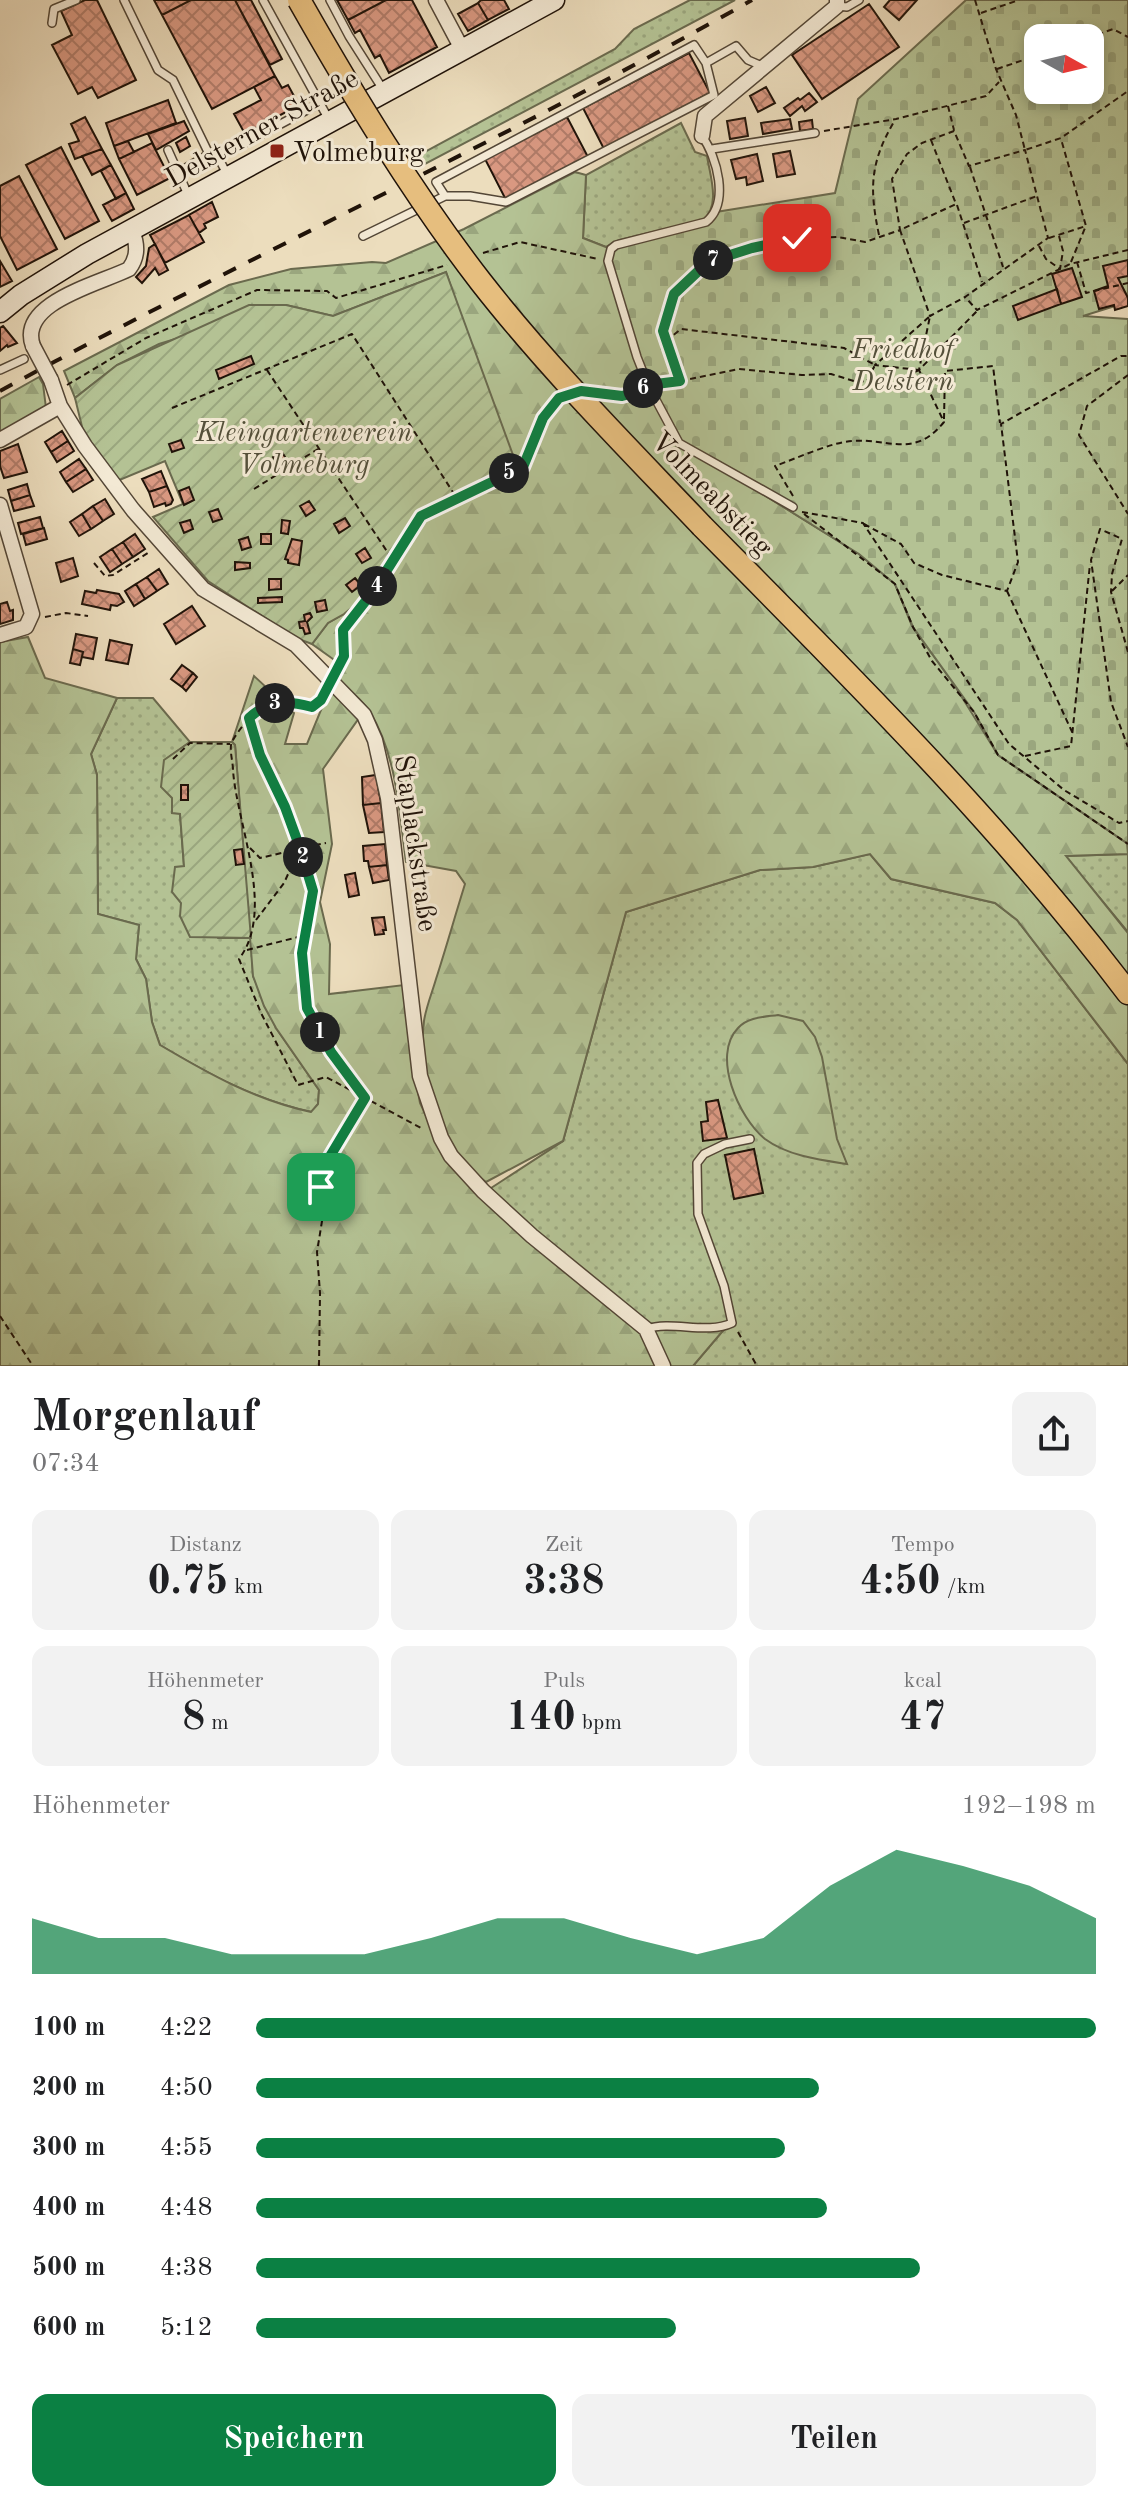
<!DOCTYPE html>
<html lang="de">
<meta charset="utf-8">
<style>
body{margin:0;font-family:"Old Standard TT",serif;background:#f2f2f2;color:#202124;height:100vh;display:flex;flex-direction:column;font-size:30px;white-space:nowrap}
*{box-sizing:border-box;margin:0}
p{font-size:26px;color:#757577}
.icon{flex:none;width:44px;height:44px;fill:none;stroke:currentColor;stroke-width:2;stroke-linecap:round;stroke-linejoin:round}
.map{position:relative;height:1366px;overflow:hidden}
.panel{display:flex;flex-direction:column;background:#fff;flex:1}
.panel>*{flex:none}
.needle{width:52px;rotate:98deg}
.buttons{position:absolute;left:1024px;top:24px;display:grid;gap:16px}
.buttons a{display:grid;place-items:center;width:80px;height:80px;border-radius:16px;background:#fff;box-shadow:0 4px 12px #0003;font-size:40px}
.pin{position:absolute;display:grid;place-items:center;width:68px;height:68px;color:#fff;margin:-34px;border-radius:16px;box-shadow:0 4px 12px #0006}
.km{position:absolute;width:40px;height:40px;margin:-20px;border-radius:50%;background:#222;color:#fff;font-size:22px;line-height:40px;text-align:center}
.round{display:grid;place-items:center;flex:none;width:84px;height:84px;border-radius:16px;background:#f2f2f2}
.overview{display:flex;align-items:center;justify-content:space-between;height:136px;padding:0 32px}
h1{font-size:44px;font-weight:600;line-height:60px}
.figures{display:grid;grid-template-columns:repeat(3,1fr);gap:12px;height:136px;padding:8px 32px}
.figures div{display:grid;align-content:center;border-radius:16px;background:#f2f2f2;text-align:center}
.figures b{font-size:40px;font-weight:600}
.figures small{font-size:22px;font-weight:400}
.figures p{font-size:22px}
.chart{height:224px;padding:16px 32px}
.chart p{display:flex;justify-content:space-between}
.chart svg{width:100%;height:144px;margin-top:8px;fill:#0b8043;opacity:.7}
.button{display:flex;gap:16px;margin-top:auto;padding:16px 32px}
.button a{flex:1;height:92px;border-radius:16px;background:#0b8043;color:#fff;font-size:32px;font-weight:600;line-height:92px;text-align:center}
.button a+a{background:#f2f2f2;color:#202124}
ul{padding:0 32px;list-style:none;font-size:26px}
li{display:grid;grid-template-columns:128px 96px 1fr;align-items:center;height:60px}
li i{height:20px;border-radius:10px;background:#0b8043}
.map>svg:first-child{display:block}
</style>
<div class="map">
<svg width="1128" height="1366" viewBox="0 0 1128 1366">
<defs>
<pattern id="grass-dots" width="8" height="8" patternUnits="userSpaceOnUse" patternTransform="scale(2)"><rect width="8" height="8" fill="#b4c294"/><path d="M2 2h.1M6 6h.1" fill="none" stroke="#9aa67e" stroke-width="1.8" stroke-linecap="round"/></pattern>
<pattern id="forest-firs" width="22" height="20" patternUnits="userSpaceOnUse" patternTransform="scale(2)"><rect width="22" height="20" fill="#b4c294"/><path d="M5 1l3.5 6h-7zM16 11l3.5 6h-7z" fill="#9aa67e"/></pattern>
<pattern id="cemetery-stones" width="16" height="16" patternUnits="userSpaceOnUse" patternTransform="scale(2)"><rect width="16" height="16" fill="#b4c294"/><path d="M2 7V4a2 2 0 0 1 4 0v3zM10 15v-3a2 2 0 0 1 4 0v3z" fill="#9aa67e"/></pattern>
<pattern id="garden-furrows" width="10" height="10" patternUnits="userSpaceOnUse" patternTransform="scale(2)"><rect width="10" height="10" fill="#b4c294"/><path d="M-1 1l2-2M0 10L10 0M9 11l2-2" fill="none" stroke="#9aa67e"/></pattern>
<pattern id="building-cross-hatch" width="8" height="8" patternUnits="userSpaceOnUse" patternTransform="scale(2)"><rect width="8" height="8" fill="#d99881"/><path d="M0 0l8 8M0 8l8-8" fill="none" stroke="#b07b68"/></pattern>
</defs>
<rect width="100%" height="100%" fill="#ecddbd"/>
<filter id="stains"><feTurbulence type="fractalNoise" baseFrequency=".0025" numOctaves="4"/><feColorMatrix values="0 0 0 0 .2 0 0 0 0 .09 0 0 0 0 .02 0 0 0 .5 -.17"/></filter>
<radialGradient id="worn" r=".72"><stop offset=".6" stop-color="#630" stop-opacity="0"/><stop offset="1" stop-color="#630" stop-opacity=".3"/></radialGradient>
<path fill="url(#grass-dots)" stroke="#6a6a4e" stroke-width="2" d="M690 0H735L425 164 419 155 615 49 634 29Z
M681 123 695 152 707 156C710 176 721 205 703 220L619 240 606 247 583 238 586 175Z
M117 698H153L190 742 165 760 172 798 180 814 184 867 218 938H251L253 976 276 1028 319 1090 318 1104 312 1112C255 1100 209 1074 160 1045L152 1022 146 979 136 959 139 925 98 914 97 775 91 754Z
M870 854 891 879 995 903 1017 920 1128 1064V1366H693L726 1327 648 1325 488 1190 563 1141 626 912 760 870 813 867Z
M1128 854V932L1065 856Z"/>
<path fill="url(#forest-firs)" stroke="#6a6a4e" stroke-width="2" d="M575 172 586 175 583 238 611 249 679 442 859 554 895 584 912 626 953 683 998 755 1127 843 1128 854 1066 856 1128 933V1064L1017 920 995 903 891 879 870 854 813 867 760 870 626 912 563 1141 486 1182C439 1150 417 1076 424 1021 426 1007 432 993 436 979 446 948 455 916 465 884L456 871 406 862C399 812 397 756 370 712 361 698 347 688 335 677L340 664 312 644 328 623 344 614 374 589 389 553 398 548 419 515 512 468 446 272 333 316 286 305 159 344 117 365 75 398 64 371 229 285 291 269 372 262 386 263 464 229Z
M39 377 43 384 46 408 0 435V399Z
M28 637 45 678 117 698 91 754 97 775 98 914 139 925 136 959 146 979 152 1022 160 1045C209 1074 255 1100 311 1112L318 1104 319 1090 276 1028 264 1006 253 976 235 745 232 742 254 676 294 713 285 744H307L330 688 359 718 323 769 332 844 320 902 330 944 329 994 404 985 410 1048 420 1103 446 1158 648 1325 727 1326 693 1366H0V642Z
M778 1015 803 1021 815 1037 822 1057 837 1139 847 1164C820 1160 788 1156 765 1139 739 1118 711 1056 738 1028 748 1017 764 1017 778 1015Z"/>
<path fill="url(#cemetery-stones)" stroke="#6a6a4e" stroke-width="2" fill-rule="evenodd" d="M966 0H1128V302L1083 316 1128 319V844L998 755 974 712 913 627 895 584 859 554 679 442 648 385 609 254 611 249 706 222 716 212 835 193 858 99ZM1038 38H1090V90H1038Z"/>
<path fill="url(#garden-furrows)" stroke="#6a6a4e" stroke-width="2" d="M446 272 517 466 419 515 398 548 389 553 374 589 344 614 328 623 312 644 296 638 208 581 153 517 183 504 165 461 117 481 85 439 75 398 117 365 249 305H286L333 316Z
M190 742H232L235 745 251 938 190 937 180 916 181 903 172 892 175 867 184 866 180 814 172 813V798L161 787 164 760Z"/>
<path fill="url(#building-cross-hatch)" stroke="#201309" stroke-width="2" d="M85 0H97L136 80 98 98 92 87 78 94 52 45 72 35 61 11Z
M154 0H191L162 15Z
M191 0H235L275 76 212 109 162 15Z
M235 0H251L282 59 270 65Z
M337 0H386L348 20Z
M386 0H412L437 47 389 73 380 55 375 58 360 30 355 33 348 20Z
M481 0H504L509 9 488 20 478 3Z
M890 0H917L899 20 884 7Z
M478 3 488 20 468 31 458 14Z
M869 4 899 47 822 99 792 55Z
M689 53 710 93 604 149 583 108Z
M275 76 282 88 288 85 299 105 245 134 234 114 261 100 254 87Z
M766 87 775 103 758 112 750 96Z
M809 93 817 102 805 111 802 106 790 116 784 108 798 98 800 100Z
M168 100 176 123 114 146 106 123Z
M85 117 102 149 75 159 69 144 79 141 71 124Z
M567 117 588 157 506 200 485 159Z
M745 118 748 136 730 139 727 121Z
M790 119 792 129 763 134 761 123Z
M812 120 813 129 800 131 799 122Z
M184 121 189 131 156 150 148 134Z
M186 137 190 146 180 152 176 143Z
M128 141 134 152 119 159 114 146Z
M152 143 170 178 137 195 119 159Z
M61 147 99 221 65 239 26 165Z
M102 149 111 165 92 175 82 156Z
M790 151 795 174 777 177 773 154Z
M757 154 763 181 747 185 746 177 736 179 731 160Z
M111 165 126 193 116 199 101 171Z
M19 176 57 249 17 270 0 236V186Z
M126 193 134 209 112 221 103 205Z
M212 202 218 217 204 224 206 228 199 233 189 215Z
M189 215 204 242 165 263 150 235Z
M155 244 168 270 159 275 155 268 142 283 136 277 146 266 149 248Z
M1128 260V276L1118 278 1128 298V306L1115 310 1114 305 1099 309 1094 291 1108 286 1103 266Z
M0 261 12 281 0 287Z
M1072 268 1082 297 1061 304 1052 274Z
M1057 289 1061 304 1018 320 1013 306Z
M3 326 17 343 8 347 7 345 0 351V328Z
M251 356 254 364 219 379 216 370Z
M209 428 212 437 201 441 198 432Z
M62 431 68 441 51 452 45 442Z
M181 440 184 448 172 452 169 444Z
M68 441 74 451 57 462 51 452Z
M18 444 27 472 4 478 0 466V451Z
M282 452 288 462 279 467 273 457Z
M79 459 86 469 66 482 60 472Z
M86 469 93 480 73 492 66 482Z
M161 471 167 486 149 492 142 479Z
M27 484 30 495 11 501 8 490Z
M167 486 173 500 171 504 166 506 165 503 154 507 149 492Z
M189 487 194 500 184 505 179 491Z
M30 495 34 506 14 511 11 501Z
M105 499 114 514 103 521 93 506Z
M309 501 315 510 306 516 300 506Z
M93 506 103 521 91 529 82 514Z
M218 509 222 519 213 522 209 512Z
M82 514 91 529 79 536 70 522Z
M40 517 43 528 21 534 18 523Z
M345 518 350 526 339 533 334 524Z
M190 520 193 529 184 533 180 523Z
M282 520 290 521 288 534 281 533Z
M44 528 47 539 26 545 23 534Z
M135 534 145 549 133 557 123 542Z
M261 534H271V544H261Z
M248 537 251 547 242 550 239 540Z
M292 539 302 541 299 565 288 563V560L285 559Z
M123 542 133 557 122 564 112 549Z
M365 548 371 558 362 563 356 554Z
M112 549 122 564 110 572 100 557Z
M73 558 78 576 61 582 56 563Z
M235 562 250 563V568L235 570Z
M159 569 168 584 157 591 147 577Z
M147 577 157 591 145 599 136 584Z
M355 578 361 585 352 592 346 585Z
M269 579H281V589L269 590Z
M136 584 145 599 134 606 125 591Z
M97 590 119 594 124 602 117 606 111 605 110 610 82 604 85 591 96 593Z
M282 597V602L258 603V598Z
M325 600 327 610 317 612 315 602Z
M7 602 10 611 13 610V620L0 624V604Z
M192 606 205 626 176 644 164 624Z
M310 613 312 617 307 622 310 633 305 634 303 628H300L299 622 305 621 304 615Z
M76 634 97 638 93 659 82 657 83 652 73 649Z
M110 640 132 645 128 664 106 660Z
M73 649 83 652 80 665 70 663Z
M182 665 193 673 182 687 171 679Z
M193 673 197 677 186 691 182 687Z
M376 775 381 803 363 805 362 777Z
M181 785H188V800H181Z
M381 803 384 832 369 833 363 805Z
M385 844 387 865 369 867 368 861H364L363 846Z
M242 849 244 864 236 865 234 850Z
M387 865 389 880 373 883 369 867Z
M355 873 359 895 349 897 345 875Z
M384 917 386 930H383L384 934 375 935 372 918Z
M718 1100 727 1138 703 1141 701 1122 708 1121 706 1102Z
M754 1149 763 1193 734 1199 725 1155Z"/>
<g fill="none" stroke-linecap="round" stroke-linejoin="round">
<g stroke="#534636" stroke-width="10">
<path id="lane" d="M124 0 158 70 173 80 209 154 217 155 228 176
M263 0 328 118
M330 0 349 36 384 91
M837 6 847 7 859 0
M52 23 54 9 76 0
M702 136C717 157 730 203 706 222L616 245 611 249 608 261 637 357 648 385 679 443 793 507
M712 149 815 133
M168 150 189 197
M217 155 232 150 320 103
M179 172 209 154
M445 196H470L506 202 714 95 706 63 736 46 748 60 762 66
M363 236 445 196 436 182 694 45 706 63
M0 370 24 359
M646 1329C673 1320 706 1335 732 1323L724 1286 698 1214 697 1163 704 1154 725 1144 750 1139"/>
</g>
<g stroke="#534636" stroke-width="17">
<path id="street" d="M436 0 462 49
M702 136 705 116 837 6V0
M33 346C17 303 99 284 129 269 139 256 137 243 132 230
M51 380 60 406 85 446 133 510 203 589 296 645 364 715 375 740 388 798 420 1076 441 1138 451 1156 483 1191 532 1236 646 1329 663 1366
M0 440 60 406
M0 505 32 614 26 627 0 635"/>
</g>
<g stroke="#201309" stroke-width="23">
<path id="secondary" d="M0 312 21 295 87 254 554 0"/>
</g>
<g stroke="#201309" stroke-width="25">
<path id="primary" d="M702 526C851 677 1000 824 1128 993"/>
</g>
<path stroke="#201309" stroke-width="2" stroke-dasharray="6 4" stroke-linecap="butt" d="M975 0 996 69 1016 115 1025 150 1061 138 1128 91
M981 13 1019 0
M1088 38 1113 29 1128 37
M997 69 1038 55
M948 106 954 130
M824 131 896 119 986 96 999 82
M931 140 956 204 900 230 930 316 965 297
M970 167 1003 267
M957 205 982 282
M964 223 1037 196
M879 235C869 188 870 162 895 120
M1049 238 1086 226 1061 139
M1039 246 1046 259 1060 269 1063 251 1059 236
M483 253 520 242 598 259
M1071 262 1085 228
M1077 262 1086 293 1128 283
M666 341 681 329 844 348 875 365 867 381 857 382 831 374 802 375 739 369 680 381 663 331 674 294 708 262 752 248 797 238 838 237 865 242 900 230 892 179 907 154 922 143 954 131 969 166 1025 150 1048 238 965 297 977 310 1070 264 1128 250
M267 370 392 559
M1128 375 1087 406 1079 435 1128 514
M867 381 898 380 919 370 977 311
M657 384 679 381
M67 385 146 338 257 290 327 291 336 298 447 265
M600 393 622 396 640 390
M172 408 352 334 456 497
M944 419 945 371 993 366 1000 423
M254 489 318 449
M793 496 775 466C795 459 832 442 852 441 889 438 914 459 944 422L919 370 930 316 875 365 919 370
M802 512 863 523 1009 744 1064 790 1119 823 1128 821
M804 514 895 584 913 627 932 661 974 712 998 755 1128 844
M864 524 901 544 914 563 942 575 1007 591 1018 562 1001 424 1121 356H1128
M94 563 105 576 113 575 151 551
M1007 591 1073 734
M1112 591 1128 575
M45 617 66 613 88 616
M1128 652 1111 592 1112 574 1122 539 1100 529 1091 560 1111 702 1128 747
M338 668 344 656 343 630 375 589 421 516 523 467 543 418 559 398
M248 719C243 726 233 737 231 745 230 753 233 763 233 770 237 826 276 910 239 959L261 1013 298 1085 326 1077 423 1129
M1025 756 1071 746 1090 564
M173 759 190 743 230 744
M250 848 260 858 299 849
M256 920 284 883 300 848 326 843
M247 950 306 935
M0 1316 33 1366
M738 1332 757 1366
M319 1366 320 1293 317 1252 323 1215 321 1187 326 1163 365 1098 331 1052 307 1008 302 953 313 891 300 848 285 807 260 755 249 718C269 700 287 700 312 707L324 695"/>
<use href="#lane" stroke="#f3e9d4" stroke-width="7"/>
<use href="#street" stroke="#f3e9d4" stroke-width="14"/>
<use href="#secondary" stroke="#f3e9d4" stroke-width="20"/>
<use href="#primary" stroke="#e6be7e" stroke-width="22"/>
<path stroke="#201309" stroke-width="4" stroke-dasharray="14 14" stroke-linecap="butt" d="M0 391C248 256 506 140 752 0"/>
<g stroke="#534636" stroke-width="17" stroke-linecap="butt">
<path id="street-bridge" d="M33 346 51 380"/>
</g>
<g stroke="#201309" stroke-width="25" stroke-linecap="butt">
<path id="primary-bridge" d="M299 0C354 97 413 194 481 282 549 369 627 447 702 526"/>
</g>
<use href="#street-bridge" stroke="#f3e9d4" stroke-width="14"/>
<use href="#primary-bridge" stroke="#e6be7e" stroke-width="22"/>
</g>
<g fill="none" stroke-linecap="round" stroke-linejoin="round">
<g stroke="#fff" stroke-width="16">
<path id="route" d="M321 1187 326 1163 365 1098 331 1052 307 1008 302 953 313 891 300 848 285 807 260 755 249 718C269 700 286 700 312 707L321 700 344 656 343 630 375 589 421 516 523 467 543 418 559 398 581 391 622 396 637 392 648 385 680 381 663 331 674 294 708 262 752 248 797 238"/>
</g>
<use href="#route" stroke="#0b8043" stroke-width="10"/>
</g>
<rect fill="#8f2418" stroke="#f3e9d4" stroke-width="3" x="269" y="143" width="16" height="16" rx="4"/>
<g text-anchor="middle" stroke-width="6" stroke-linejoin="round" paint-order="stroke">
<g font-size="28" fill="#201309" stroke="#f3e9d4">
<text transform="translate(261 127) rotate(-29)" y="10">Delsterner Straße</text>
<text transform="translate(713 493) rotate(46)" y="10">Volmeabstieg</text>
<text transform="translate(417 843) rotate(82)" y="10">Staplackstraße</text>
</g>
<g font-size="28" fill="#201309" stroke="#f3e9d4" text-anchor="start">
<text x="293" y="161">Volmeburg</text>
</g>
<g font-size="28" font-style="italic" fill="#54503a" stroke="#f3e9d4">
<text x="903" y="358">Friedhof<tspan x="903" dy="32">Delstern</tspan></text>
<text x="304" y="441">Kleingartenverein<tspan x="304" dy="32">Volmeburg</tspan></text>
</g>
</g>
<rect width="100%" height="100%" filter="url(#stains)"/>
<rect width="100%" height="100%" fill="url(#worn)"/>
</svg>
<div class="buttons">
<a><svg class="needle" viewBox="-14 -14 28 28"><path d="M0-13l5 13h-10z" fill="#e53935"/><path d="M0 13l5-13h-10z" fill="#757577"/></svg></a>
</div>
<div class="pin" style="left:321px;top:1187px;background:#1e9e55"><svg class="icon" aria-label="arrive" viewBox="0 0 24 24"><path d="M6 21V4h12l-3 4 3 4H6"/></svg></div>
<div class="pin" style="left:797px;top:238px;background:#d93025"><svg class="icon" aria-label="check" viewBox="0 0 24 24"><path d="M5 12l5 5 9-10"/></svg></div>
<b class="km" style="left:320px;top:1032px">1</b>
<b class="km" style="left:303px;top:857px">2</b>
<b class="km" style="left:275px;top:703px">3</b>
<b class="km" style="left:377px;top:586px">4</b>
<b class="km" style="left:509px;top:473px">5</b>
<b class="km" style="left:643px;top:388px">6</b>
<b class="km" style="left:713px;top:260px">7</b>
</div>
<section class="panel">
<div class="overview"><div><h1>Morgenlauf</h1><p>07:34</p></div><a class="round"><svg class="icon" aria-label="share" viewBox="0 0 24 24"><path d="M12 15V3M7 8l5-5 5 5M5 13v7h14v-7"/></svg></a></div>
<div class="figures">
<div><p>Distanz</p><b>0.75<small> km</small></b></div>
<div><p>Zeit</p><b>3:38</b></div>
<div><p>Tempo</p><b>4:50<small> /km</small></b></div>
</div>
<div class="figures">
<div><p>Höhenmeter</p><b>8<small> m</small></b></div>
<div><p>Puls</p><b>140<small> bpm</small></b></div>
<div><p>kcal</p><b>47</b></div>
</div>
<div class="chart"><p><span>Höhenmeter</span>192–198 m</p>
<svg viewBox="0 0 160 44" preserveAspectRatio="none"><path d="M0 44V27L10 33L20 33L30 38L40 38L50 38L60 33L70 27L80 27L90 33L100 38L110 33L120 17L130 6L140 11L150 17L160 27V44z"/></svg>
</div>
<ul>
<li><b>100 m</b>4:22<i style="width:100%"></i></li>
<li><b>200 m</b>4:50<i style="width:67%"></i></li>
<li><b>300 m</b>4:55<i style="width:63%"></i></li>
<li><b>400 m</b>4:48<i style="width:68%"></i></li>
<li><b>500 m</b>4:38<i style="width:79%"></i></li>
<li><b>600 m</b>5:12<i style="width:50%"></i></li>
</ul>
<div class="button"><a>Speichern</a><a>Teilen</a></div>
</section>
